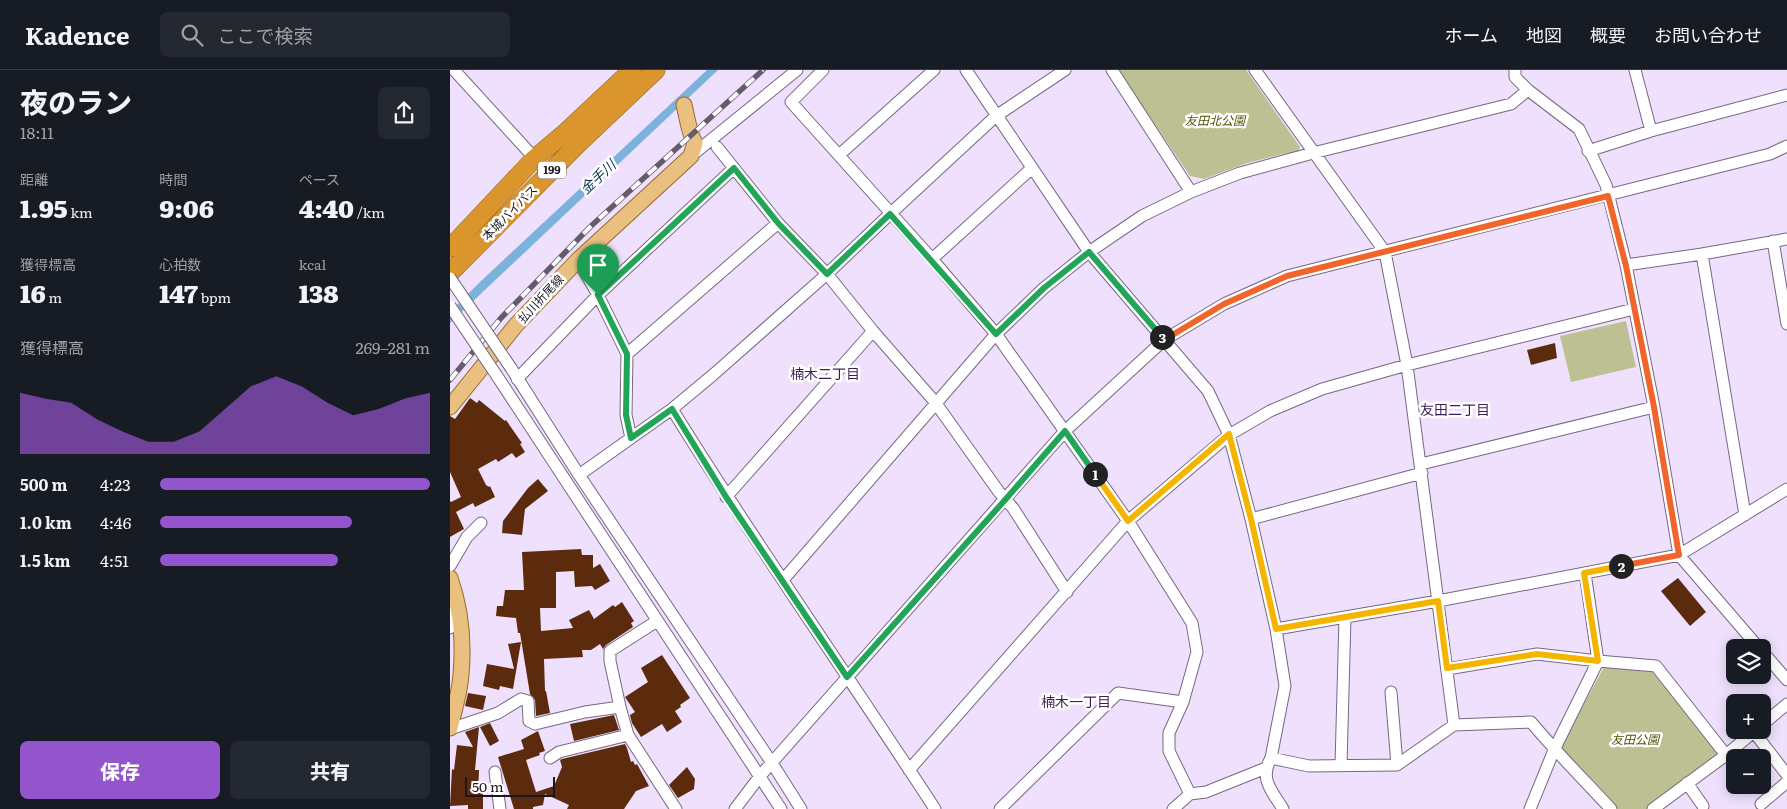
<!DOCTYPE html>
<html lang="ja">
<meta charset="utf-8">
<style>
body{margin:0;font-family:Literata,"Noto Sans JP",serif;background:#242831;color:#f1f3f6;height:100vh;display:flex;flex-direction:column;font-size:19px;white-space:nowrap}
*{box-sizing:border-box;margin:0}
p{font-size:16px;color:#9ea1a6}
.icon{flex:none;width:28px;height:28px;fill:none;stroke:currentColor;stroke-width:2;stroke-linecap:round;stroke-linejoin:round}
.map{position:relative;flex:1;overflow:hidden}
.panel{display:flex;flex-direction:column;background:#171b24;width:450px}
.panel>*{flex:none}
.controls{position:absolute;left:1276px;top:569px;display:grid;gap:10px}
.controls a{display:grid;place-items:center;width:45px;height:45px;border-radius:8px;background:#171b24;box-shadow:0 2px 12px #0003;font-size:25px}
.scale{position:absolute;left:15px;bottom:12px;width:90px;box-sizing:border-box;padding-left:5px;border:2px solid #1b161f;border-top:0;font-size:14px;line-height:18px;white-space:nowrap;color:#1b161f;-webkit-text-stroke:4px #fff;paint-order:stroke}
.pin{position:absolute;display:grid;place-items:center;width:42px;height:42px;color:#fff;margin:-51px -21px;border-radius:50% 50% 50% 0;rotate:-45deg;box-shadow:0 0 5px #0007}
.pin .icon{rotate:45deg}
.km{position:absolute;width:25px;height:25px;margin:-12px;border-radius:50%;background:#222;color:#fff;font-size:14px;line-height:25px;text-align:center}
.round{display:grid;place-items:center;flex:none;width:52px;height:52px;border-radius:8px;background:#242831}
.summary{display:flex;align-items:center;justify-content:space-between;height:85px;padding:0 20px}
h1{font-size:28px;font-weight:800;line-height:38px}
.figures{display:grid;grid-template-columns:repeat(3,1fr);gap:8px;height:85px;padding:5px 20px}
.figures div{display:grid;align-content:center}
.figures b{font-size:25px;font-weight:800}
.figures small{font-size:14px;font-weight:400}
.figures p{font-size:14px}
.chart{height:140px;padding:10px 20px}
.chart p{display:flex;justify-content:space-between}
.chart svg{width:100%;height:90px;margin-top:5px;fill:#9355cb;opacity:.7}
.primary-button{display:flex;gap:10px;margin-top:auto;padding:10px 20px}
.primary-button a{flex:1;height:58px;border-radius:8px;background:#9355cb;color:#fff;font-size:20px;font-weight:800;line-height:58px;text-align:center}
.primary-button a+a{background:#242831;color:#f1f3f6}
ul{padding:0 20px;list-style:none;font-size:16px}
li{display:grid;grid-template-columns:80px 60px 1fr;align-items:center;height:38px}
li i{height:12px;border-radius:6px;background:#9355cb}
header{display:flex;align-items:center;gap:30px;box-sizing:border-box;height:70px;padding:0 25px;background:#171b24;border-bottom:1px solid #363941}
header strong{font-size:24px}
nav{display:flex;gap:28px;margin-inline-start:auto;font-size:18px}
.search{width:350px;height:45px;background:#242831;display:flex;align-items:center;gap:12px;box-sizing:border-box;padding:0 18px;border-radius:8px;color:#9ea1a6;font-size:19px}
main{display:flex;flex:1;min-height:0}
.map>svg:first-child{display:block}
</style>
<header>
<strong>Kadence</strong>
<div class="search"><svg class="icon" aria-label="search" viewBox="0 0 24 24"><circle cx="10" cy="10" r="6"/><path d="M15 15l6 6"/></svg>ここで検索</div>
<nav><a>ホーム</a><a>地図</a><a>概要</a><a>お問い合わせ</a></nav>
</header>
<main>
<section class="panel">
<div class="summary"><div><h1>夜のラン</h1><p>18:11</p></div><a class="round"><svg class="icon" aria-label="share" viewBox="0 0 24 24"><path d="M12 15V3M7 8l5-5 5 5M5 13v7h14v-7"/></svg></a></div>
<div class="figures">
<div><p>距離</p><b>1.95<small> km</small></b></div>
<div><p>時間</p><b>9:06</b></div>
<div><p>ペース</p><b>4:40<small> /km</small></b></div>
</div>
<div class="figures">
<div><p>獲得標高</p><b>16<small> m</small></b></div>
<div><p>心拍数</p><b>147<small> bpm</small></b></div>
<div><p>kcal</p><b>138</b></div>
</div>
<div class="chart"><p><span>獲得標高</span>269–281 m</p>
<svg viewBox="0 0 160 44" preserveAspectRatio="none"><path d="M0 44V14L10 17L20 19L30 27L40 33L50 38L60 38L70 33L80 22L90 11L100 6L110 11L120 19L130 25L140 22L150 17L160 14V44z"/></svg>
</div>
<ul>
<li><b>500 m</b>4:23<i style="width:100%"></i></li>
<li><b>1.0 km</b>4:46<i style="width:71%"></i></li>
<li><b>1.5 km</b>4:51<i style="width:66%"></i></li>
</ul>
<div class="primary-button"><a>保存</a><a>共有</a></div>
</section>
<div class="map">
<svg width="1337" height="739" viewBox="0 0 1337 739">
<rect width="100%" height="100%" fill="#efe1fd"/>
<path fill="#bcc093" d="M668 0H796L850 77 848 83 833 84 797 93 754 109 740 106Z
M1176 251 1186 297 1121 312 1110 266Z
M1154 597 1205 598 1271 682 1199 739H1168L1110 678Z"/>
<path fill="#7cb2dc" d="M257 0H268L0 253V242L31 211Z"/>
<path fill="#5c2b0d" d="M1105 273 1107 288 1081 295 1077 280Z
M20 328 27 333 29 330 55 351 56 350 72 373 70 374 75 382 66 388 62 383 48 392 46 389 28 399 36 415 39 417 40 416 45 427 25 437 23 433 6 442 14 459 0 467V431L1 432 11 427 0 402V346L5 349Z
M88 409 98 421 75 439 72 465 52 463 53 451 78 418Z
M131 479 132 485H143V498L150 494 160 511 145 520 142 516 125 517 124 501 106 502V538H90L91 561 123 558 119 550 139 540 144 549 163 535 165 537 172 532 184 551 181 553 183 557 156 575 153 579 150 574 141 580H132L133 587 94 589 95 621H96L100 643 86 646 85 630 80 624 70 563H68L66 548 46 546 47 536H53L55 520H74L72 482Z
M1228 508 1256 542 1240 556 1211 521Z
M71 572 63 619 50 616 49 620 33 616 37 594 64 599 58 574Z
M212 585 240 628 230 635 231 637 225 641 232 652 217 662 212 654 191 667 182 653 180 645 185 642 175 627 198 612 191 598Z
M18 623 36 626 33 640 15 636Z
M164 645 169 660 124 671 120 654Z
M40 653 49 671 40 676 30 657Z
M29 657 25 700H29L28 723H33V739H18V735L0 736 2 699 4 700 7 675 23 677 15 662Z
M88 661 95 681 89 683 90 685 76 690 86 722 104 716 112 697 110 690 112 689 175 674 177 678 181 692 183 691 185 695 187 694 199 716 186 721 174 739H117L119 735 95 724 93 735 83 737V739H64L48 687 74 679 71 670Z
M237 697 245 709 244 719 228 728 219 715Z"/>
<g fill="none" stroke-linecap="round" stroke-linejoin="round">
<g stroke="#756880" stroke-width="13">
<path id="minor" d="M4 0 99 104
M373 0 341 32 482 189 546 264 678 451 742 553 747 582 733 632 719 663V681L740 724
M516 0 639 182 758 321 779 365 801 449 826 559 835 616 821 688C809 709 822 721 833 739
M662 0 741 122
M805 0 935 182 957 295 1004 655
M1065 0V7L1078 20 1129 59 1156 115 1176 195 1204 337 1229 485 1309 578
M1201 61 1337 25
M267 77 328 153 377 204 423 261 485 332 549 422 563 438 617 522
M1138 81 1201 61 1185 0
M389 85 484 0
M241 86 347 0
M1323 171 1337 254
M1252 184 1295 445
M482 189 582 98
M128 190 148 225 177 284 176 345 181 368
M1176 195 1252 184 1337 169
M177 284 328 153
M61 298 129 405 322 693 351 739
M47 306 331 739
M67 309 148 225 284 98
M222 339C306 475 398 605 485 739
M971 394 1204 337
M129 405 222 339 264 304 377 204 440 144 546 46 615 0
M276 427 423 261
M801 449 972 403
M0 496 17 467 31 453
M333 510 546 264 594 218 639 182 692 146 741 122 790 103 863 83 1061 34 1078 20
M207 551 160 581V591L170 637 178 665 226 739
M0 558 2 525
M826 559 988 531 1229 485 1337 419
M1312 581 1337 610
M997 599 1087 584 1148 591 1206 596 1276 685
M941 622 947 695
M1312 655 1337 634
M0 659 48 643 71 629 78 631 79 651 85 654 135 642 170 637
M1304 662 1337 705
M100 688 109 682 178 665
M821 688 859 696 947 695 1004 655 1081 652C1106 682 1134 710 1161 739
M891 695 895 547
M459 700 678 451 779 365 820 341 872 319 957 295 1184 239
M45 702 50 739
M1237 713 1253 736
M1311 734 1337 712
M285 739 310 706 615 361 714 270 774 234 837 206 1320 84 1337 76
M550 739 668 623 733 632
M723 739 740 724 756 722 816 698
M1080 739 1104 680 1148 591 1135 503
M1203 739 1276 685 1306 660"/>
</g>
<g stroke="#976927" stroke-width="17">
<path id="major" d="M0 337 66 255 128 190 241 86 245 73C239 64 237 46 234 35
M0 508C11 539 14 571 11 604 10 622 4 640 0 658"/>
</g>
<g stroke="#976927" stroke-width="19">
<path id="highway" d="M0 178 84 89 117 61 182 0
M0 203 129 73 206 0"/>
</g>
<use href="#minor" stroke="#fff" stroke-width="11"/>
<use href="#major" stroke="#e9c080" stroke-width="15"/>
<use href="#highway" stroke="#da962c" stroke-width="18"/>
<g stroke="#645b6b" stroke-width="5.5">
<path id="rail" d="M0 310 51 248 141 156 313 0"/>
</g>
<use href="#rail" stroke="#fff" stroke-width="4" stroke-dasharray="11" stroke-linecap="butt"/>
<g stroke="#756880" stroke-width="13" stroke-linecap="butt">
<path id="minor-bridge" d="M0 208 61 298
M0 236 47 306"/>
</g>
<use href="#minor-bridge" stroke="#fff" stroke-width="11"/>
</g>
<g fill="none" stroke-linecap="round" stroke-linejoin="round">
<g stroke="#fff" stroke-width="10">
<path id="split-1" d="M148 225 177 284 176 345 181 368 222 339 276 427 397 607 555 430 615 361 645 404"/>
</g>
<g stroke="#fff" stroke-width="10">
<path id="split-2" d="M645 404 678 451 779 364 801 449 826 559 988 531 997 598 1087 584 1148 591 1134 503 1171 496"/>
</g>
<g stroke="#fff" stroke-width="10">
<path id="split-3" d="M712 267 714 270 774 234 837 206 1158 126 1176 196 1204 337 1229 485 1171 496"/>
</g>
<g stroke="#fff" stroke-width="10">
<path id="split-4" d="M148 225 284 98 328 153 377 204 440 144 546 264 594 218 639 182 712 267"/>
</g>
<use href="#split-1" stroke="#22a559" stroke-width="6"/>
<use href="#split-2" stroke="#f5b400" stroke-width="6"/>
<use href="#split-3" stroke="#f0652b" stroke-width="6"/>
<use href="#split-4" stroke="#22a559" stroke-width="6"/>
</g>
<g text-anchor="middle" stroke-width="5" stroke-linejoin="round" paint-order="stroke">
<rect fill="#fff" stroke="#5f5c62" stroke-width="1" x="88" y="91.5" width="28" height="17" rx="4"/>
<g font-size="11" font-weight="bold" fill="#1b161f">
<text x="102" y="104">199</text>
</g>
<g font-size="12" font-style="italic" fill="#4e5103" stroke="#fff">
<text x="765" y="55">友田北公園</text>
<text x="1185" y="674">友田公園</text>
</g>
<g font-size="12" fill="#1b161f" stroke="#fff">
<text transform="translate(60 143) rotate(-45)" y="4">本城バイパス</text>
<text transform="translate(91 229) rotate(-47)" y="4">払川折尾線</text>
</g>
<g font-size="14" font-style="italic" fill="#093451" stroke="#fff">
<text transform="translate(148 107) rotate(-43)" y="5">金手川</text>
</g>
<g font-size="14" fill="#3c1e56" stroke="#fff">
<text x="375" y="309">楠木二丁目</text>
<text x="1005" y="345">友田二丁目</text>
<text x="626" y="637">楠木一丁目</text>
</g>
</g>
</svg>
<div class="controls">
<a><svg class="icon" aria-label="layers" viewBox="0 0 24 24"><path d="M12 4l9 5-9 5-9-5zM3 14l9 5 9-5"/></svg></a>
<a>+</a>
<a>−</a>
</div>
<div class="scale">50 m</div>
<div class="pin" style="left:148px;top:225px;background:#1e9e55"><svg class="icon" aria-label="arrive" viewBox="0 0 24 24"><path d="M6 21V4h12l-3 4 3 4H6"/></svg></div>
<b class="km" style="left:645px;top:404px">1</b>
<b class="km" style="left:1171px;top:496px">2</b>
<b class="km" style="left:712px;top:267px">3</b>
</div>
</main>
